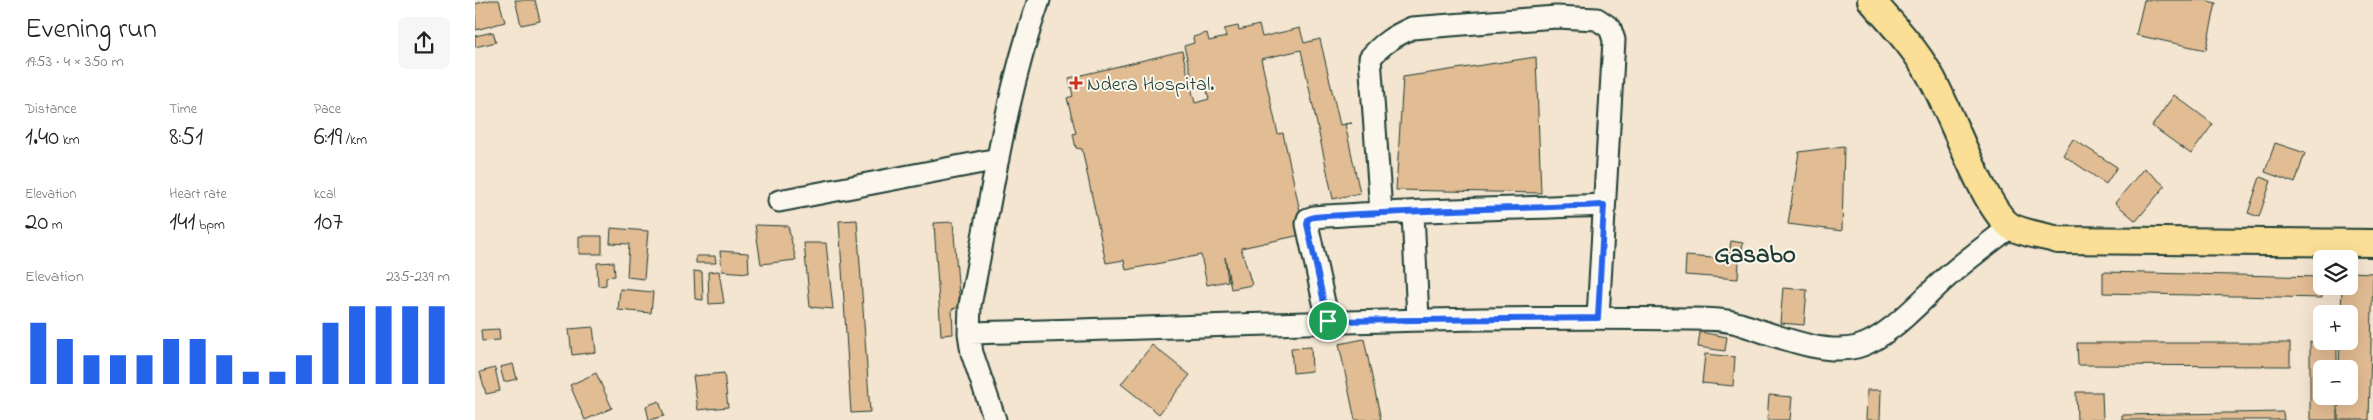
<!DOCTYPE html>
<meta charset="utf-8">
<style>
body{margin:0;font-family:"Indie Flower",sans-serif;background:#f6f6f6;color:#222;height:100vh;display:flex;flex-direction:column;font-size:19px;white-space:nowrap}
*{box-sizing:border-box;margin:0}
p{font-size:16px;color:#767676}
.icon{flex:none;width:28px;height:28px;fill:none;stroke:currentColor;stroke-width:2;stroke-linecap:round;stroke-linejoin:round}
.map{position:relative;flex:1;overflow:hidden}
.panel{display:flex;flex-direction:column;background:#fff;width:475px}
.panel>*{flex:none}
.controls{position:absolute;left:1838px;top:250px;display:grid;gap:10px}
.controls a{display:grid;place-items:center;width:45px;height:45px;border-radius:8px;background:#fff;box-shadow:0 5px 20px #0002;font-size:25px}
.pin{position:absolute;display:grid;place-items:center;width:42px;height:42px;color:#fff;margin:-21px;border:2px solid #fff;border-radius:50%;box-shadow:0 1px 5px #0007}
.round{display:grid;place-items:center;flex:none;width:52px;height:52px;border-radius:8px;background:#f6f6f6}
.overview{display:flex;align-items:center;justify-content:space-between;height:85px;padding:0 25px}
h1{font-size:28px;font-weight:600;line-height:38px}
.figures{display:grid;grid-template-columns:repeat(3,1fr);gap:8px;height:85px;padding:5px 25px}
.figures div{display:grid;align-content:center}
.figures b{font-size:25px;font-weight:600}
.figures small{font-size:14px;font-weight:400}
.figures p{font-size:14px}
.chart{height:140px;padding:10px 25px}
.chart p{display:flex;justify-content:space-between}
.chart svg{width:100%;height:90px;margin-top:5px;stroke:#2563eb;stroke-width:6}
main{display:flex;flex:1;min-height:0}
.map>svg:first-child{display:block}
</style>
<main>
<section class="panel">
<div class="overview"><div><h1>Evening run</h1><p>19:53 · 4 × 350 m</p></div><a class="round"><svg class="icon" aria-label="share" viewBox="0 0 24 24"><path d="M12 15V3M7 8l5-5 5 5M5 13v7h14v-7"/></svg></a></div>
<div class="figures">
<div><p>Distance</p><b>1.40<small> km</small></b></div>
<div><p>Time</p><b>8:51</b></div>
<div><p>Pace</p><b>6:19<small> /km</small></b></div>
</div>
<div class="figures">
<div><p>Elevation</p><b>20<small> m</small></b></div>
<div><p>Heart rate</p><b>141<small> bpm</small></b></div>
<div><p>kcal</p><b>107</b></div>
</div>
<div class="chart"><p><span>Elevation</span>235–239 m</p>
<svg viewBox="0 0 160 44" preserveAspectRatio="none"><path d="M5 44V14M15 44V22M25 44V30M35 44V30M45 44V30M55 44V22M65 44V22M75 44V30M85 44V38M95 44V38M105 44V30M115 44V14M125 44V6M135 44V6M145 44V6M155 44V6"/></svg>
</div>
</section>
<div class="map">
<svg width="1898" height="420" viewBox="0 0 1898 420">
<rect width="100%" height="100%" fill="#f4e5d1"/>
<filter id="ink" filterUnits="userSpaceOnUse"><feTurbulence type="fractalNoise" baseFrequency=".02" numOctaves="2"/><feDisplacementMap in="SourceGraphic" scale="10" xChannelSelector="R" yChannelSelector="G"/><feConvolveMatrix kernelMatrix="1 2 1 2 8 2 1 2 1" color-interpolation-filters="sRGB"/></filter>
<g filter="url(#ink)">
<path fill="#e2bc93" stroke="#1f3d34" d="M15 0H24L30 22 1 30 0 4Z
M40 0H60L65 21 46 25Z
M1669 0H1729L1741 3 1731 50 1661 35Z
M784 25 787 37 825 28 829 43 845 39 865 125 877 123 870 124 885 193 858 199 826 50 786 59 803 134 808 133 830 234 766 248 777 285 756 289 750 257 753 281 732 285 726 255 651 270 649 260 631 263 607 149 601 148 598 134 601 133 592 98 598 96 594 78 707 51 720 103 734 99 729 79 718 82 709 46 719 43 718 37 732 33 734 41 751 37 749 29 763 26 764 30Z
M18 32 21 42 0 47V36Z
M1061 57 1066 193 921 190 928 77Z
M1699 95 1738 124 1716 154 1677 126Z
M1598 139 1642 167 1631 184 1588 155Z
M1800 143 1830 153 1820 183 1790 172Z
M1369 146 1367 231 1313 224 1324 152Z
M1669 168 1690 186 1661 221 1640 203Z
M1785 177 1796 181 1784 217 1773 213Z
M382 220 395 412 376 413 364 221Z
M478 222 485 307 477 309 478 334 466 335 459 223Z
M280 225 313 226 321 260 286 264Z
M136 228 173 231 169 279 152 277 154 244 135 243Z
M104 236H127V254H104Z
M1256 241 1268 243 1266 257 1254 255Z
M329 243H351L358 309 335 307Z
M245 251 273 253 274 273 247 271Z
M221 256H240L241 263H221Z
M1211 256 1264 260 1263 279 1210 275Z
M139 262 140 276 131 277V285L123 286 122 263Z
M219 271 227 272 228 300 220 299Z
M244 271 249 303 234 304 233 272Z
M1628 272 1846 277 1847 298 1628 293Z
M1874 272 1898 273 1894 420H1863L1864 396H1874V369H1864L1865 341H1874V314H1866L1867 286H1874Z
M1308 288 1332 290 1329 325 1305 323Z
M145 289 178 292 176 313 143 310Z
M118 327 121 352 97 355 94 329Z
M24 329 25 340 7 341 6 330Z
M1225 332 1252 337 1250 351 1223 347Z
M889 339 906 420H880L864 344Z
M1835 342 1862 343V369H1846V396H1862V420H1835Z
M1602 343H1815V366L1603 365Z
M677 345 715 375 684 414 646 384Z
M836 347 837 371 818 373 816 348Z
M1230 354 1260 357 1258 386 1227 383Z
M38 364 42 379 29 382 25 367Z
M20 368 25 391 11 394 5 372Z
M121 373 137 408 110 420 95 385Z
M249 373 253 407 223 410 218 376Z
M1392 390H1406L1405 420H1391Z
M1601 392H1627L1628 420H1602Z
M1294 395 1317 397 1315 420H1292Z
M184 401 189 416 174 420 171 406Z
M1808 412 1809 420H1647V415Z"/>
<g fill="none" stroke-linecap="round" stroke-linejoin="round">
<g stroke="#1f3d34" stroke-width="25">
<path id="minor" d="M304 201 523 159
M906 212 895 58C908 43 919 36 937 28L1081 17 1122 19 1135 28 1139 40 1123 317
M938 213 943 319
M853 321 832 224 833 219 839 217C935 210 1033 209 1129 205
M494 333C735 327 975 315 1216 319 1232 319 1250 319 1265 324 1298 334 1347 356 1382 347 1413 339 1447 299 1472 277 1492 259 1515 243 1536 226
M520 420 497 353 494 333 495 305C516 202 529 99 564 0"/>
</g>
<g stroke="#1f3d34" stroke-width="30">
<path id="major" d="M1396 0C1417 24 1439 47 1455 75 1474 107 1509 209 1535 226 1546 233 1570 236 1583 240L1898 243"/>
</g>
<use href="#minor" stroke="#fbf7ec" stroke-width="21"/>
<use href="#major" stroke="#fbdf96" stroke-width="26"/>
</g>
</g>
<g fill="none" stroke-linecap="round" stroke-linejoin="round" filter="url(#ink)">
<g stroke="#fff" stroke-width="10">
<path id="route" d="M1129 205 1123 318 853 321 832 224 833 219 839 217C935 210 1033 209 1129 205Z"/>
</g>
<use href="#route" stroke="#2563eb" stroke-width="6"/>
</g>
<path fill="#c8321e" stroke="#fbf7ec" stroke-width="2" d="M598.5 75.5h5v5h5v5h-5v5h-5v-5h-5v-5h5z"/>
<g text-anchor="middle" stroke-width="4" stroke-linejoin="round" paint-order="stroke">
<g font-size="20" fill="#1f3d34" stroke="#fbf7ec" text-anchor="start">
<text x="612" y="90">Ndera Hospital.</text>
</g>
<g font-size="25" font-weight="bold" fill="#1f3d34" stroke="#fbf7ec">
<text x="1280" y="262">Gasabo</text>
</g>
</g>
</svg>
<div class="controls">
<a><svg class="icon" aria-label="layers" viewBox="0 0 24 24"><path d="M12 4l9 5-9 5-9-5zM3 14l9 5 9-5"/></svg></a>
<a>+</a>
<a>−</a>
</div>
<div class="pin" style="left:853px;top:321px;background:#1e9e55"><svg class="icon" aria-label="arrive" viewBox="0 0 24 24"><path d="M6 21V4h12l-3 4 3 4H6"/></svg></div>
</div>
</main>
